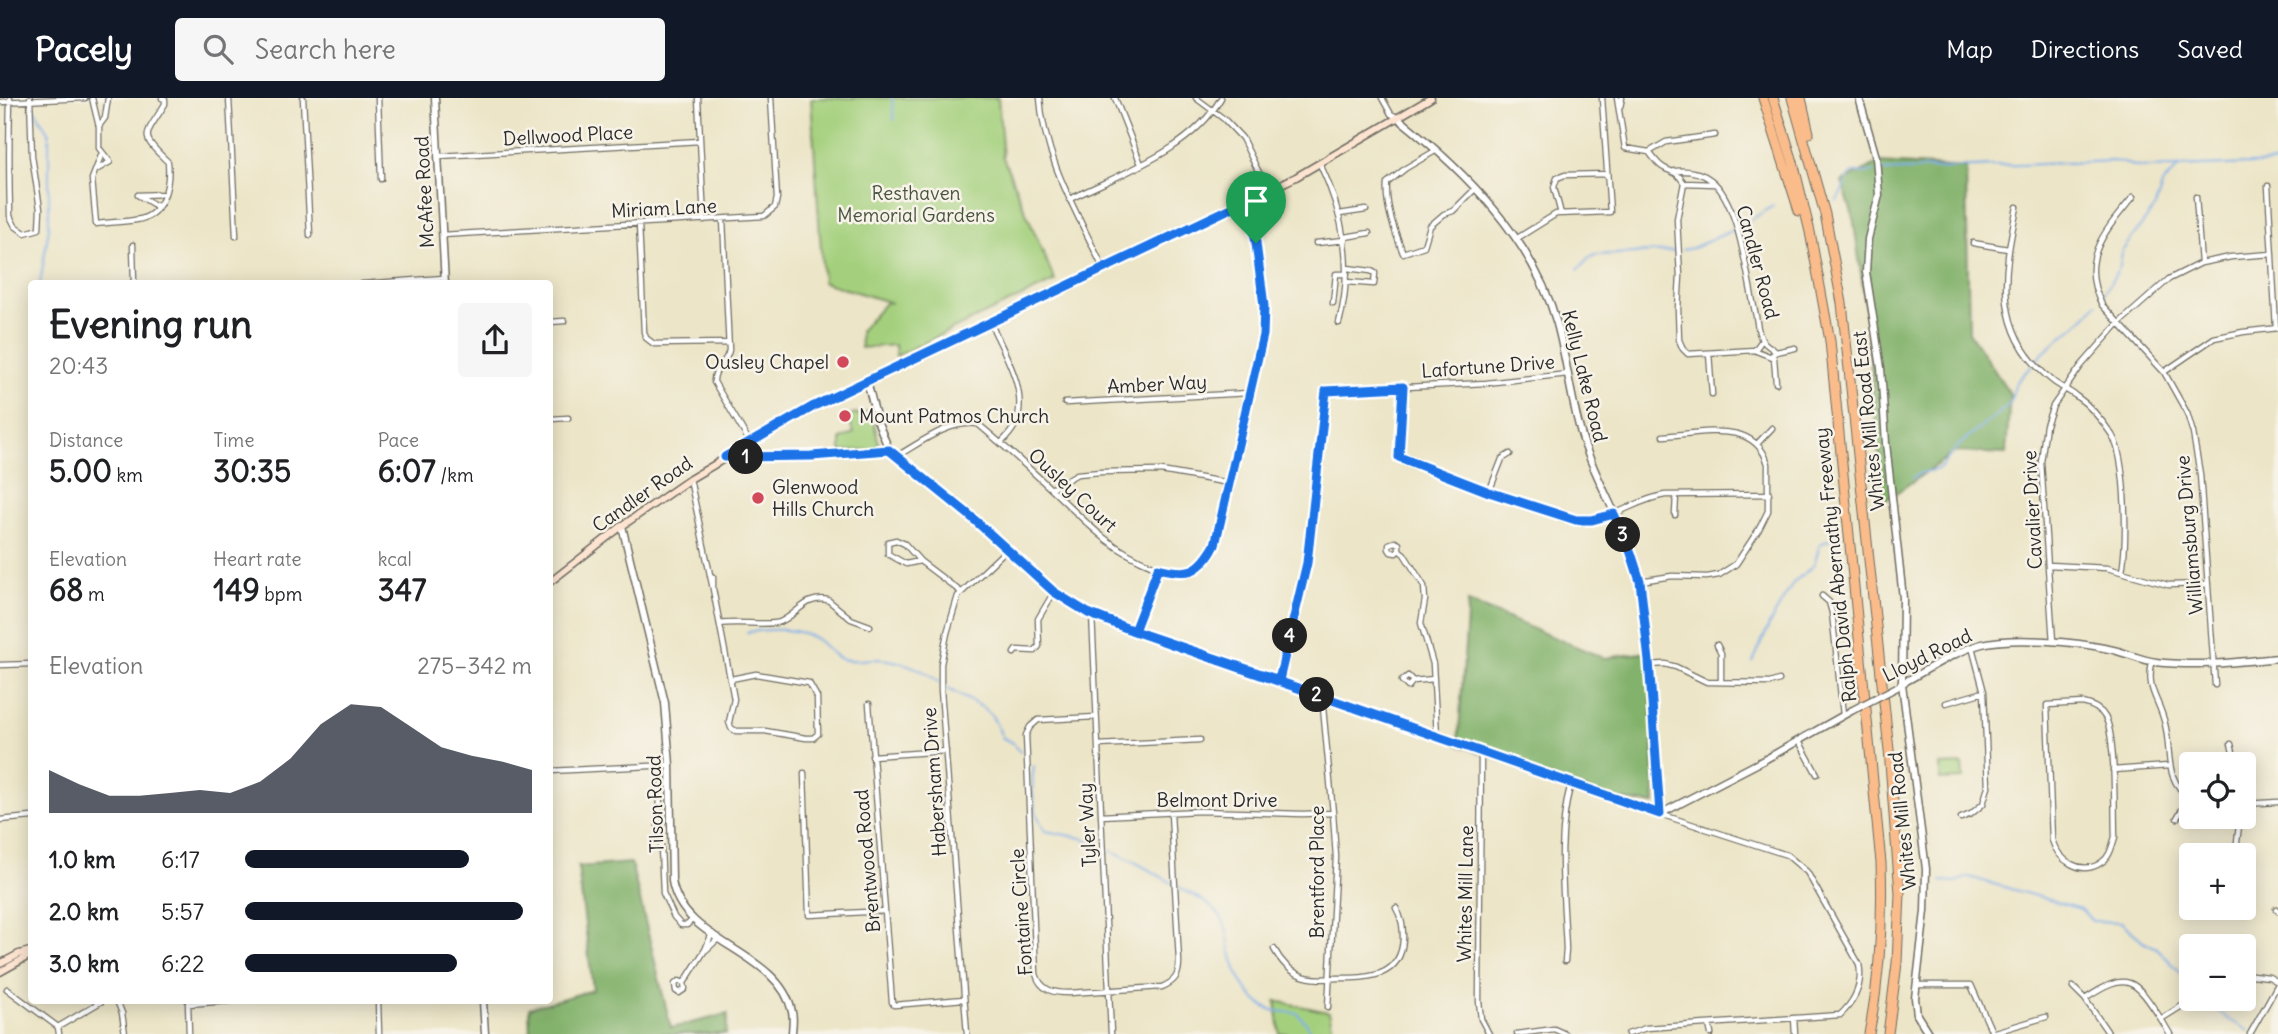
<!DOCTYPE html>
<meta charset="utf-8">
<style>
body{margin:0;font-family:Delius,sans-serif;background:#f6f6f6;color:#202124;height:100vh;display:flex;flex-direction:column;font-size:26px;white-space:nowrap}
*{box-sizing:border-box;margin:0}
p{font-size:23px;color:#757577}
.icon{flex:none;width:38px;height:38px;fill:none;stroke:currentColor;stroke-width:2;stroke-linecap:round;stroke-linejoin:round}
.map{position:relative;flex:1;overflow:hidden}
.details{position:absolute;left:28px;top:182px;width:525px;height:724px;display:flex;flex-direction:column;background:#fff;border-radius:7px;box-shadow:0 4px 18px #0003}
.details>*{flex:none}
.fabs{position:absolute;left:2179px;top:654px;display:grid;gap:14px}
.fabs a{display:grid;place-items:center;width:77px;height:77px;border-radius:7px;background:#fff;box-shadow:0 4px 18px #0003;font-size:35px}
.pin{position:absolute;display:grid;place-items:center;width:60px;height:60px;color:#fff;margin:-72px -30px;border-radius:50% 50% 50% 0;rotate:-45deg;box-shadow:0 0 7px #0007}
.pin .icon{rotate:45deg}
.km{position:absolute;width:35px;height:35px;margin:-18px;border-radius:50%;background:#222;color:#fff;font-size:19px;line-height:35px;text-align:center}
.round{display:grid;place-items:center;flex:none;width:74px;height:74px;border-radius:7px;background:#f6f6f6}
.head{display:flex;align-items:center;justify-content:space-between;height:119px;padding:0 21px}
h1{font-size:38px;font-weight:700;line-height:52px}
.figures{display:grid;grid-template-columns:repeat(3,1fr);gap:10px;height:119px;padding:7px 21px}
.figures div{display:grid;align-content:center}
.figures b{font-size:30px;font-weight:700}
.figures small{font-size:19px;font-weight:400}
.figures p{font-size:19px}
.chart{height:196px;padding:14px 21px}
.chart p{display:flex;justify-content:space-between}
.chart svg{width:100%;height:126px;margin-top:7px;fill:#111827;opacity:.7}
ul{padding:0 21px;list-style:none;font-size:23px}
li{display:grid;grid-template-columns:112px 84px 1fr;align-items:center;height:52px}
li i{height:18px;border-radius:9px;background:#111827}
header{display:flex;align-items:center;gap:42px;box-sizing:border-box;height:98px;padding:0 35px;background:#111827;color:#fff}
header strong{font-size:33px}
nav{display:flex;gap:38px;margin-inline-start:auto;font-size:24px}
.search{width:490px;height:63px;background:#f6f6f6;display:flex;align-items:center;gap:18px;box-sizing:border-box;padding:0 24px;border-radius:7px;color:#757577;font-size:26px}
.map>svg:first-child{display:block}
</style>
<header>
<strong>Pacely</strong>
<div class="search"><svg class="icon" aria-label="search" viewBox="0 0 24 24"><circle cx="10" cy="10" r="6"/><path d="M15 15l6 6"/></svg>Search here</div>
<nav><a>Map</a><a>Directions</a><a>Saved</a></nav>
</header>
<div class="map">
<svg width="2278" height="936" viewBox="0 0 2278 936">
<rect width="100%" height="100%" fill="#f7f3e8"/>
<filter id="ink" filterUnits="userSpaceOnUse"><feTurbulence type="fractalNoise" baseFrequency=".0143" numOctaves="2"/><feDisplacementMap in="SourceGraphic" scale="14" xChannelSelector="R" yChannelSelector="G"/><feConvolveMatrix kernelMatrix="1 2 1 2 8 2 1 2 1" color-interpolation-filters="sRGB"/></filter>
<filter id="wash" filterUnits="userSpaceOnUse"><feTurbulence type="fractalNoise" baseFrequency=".00686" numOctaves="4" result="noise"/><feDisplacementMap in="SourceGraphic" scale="28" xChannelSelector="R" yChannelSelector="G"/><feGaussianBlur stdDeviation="1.57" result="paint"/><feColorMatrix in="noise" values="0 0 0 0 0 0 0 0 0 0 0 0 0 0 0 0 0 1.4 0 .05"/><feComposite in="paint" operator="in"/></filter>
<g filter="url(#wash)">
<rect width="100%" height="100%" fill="#ece5c7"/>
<path fill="#a4d07d" stroke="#687e54" stroke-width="2" d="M813 0H998L1003 60 1055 183 896 258 895 247 861 250 860 233 886 204 892 205 823 184 811 1Z
M871 312 879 346 876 351 841 354V341L854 335 847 318 856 315 858 317Z
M1962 666 1963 681 1940 682V667Z
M1276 903 1329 914 1334 936H1280Z"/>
<path fill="#83b26c" stroke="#576e4c" stroke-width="2" d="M1878 65 1966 70 1969 234 2010 296 2006 356 1955 354 1883 404 1865 204 1853 118 1842 84Z
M1468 504 1604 560 1650 554 1655 706 1612 701 1458 647Z
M631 765 671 930 728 916 726 936H530L529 910 593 892 578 769Z"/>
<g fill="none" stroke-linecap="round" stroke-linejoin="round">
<path stroke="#7daee9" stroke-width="2" d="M892 0 894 22
M32 7 49 36V129L40 186
M1881 73 2112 63C2125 64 2135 70 2148 70L2278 65
M1837 103 1850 77 1853 75 1874 74
M1739 129 1773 108
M1682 152 1693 150 1733 132
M1578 172 1588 161 1595 157 1675 153
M2102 199 2120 168 2122 153 2154 111 2163 85 2178 70
M2037 262C2055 240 2081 228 2097 205
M1913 380 1920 375 1939 371 1959 347 2009 307 2016 285 2032 267
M747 534C771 532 794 528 816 541 825 547 831 557 841 561 851 564 864 561 874 561 896 561 922 569 938 584
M1753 564 1770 525 1793 485 1814 467 1820 446 1830 442
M942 588 982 609 992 618 1003 640 1013 645 1020 654
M1034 668C1030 689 1033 715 1045 733L1082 740 1100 747
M1105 750C1130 760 1153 774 1177 788 1191 796 1207 803 1218 815 1227 825 1227 838 1230 850 1235 875 1249 907 1276 913 1283 914 1290 914 1297 915L1307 926 1310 936
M1941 783 1956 784 1969 779 2081 811 2092 823 2121 824 2143 843 2157 850 2191 885
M2205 901 2228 921 2249 933"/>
</g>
</g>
<g filter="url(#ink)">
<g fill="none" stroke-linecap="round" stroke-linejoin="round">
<g stroke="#6f6c62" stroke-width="7">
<path id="minor" d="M10 0C9 39 9 78 10 118L15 128 25 135 39 131 40 111 32 58 30 0
M92 0 99 29V50L110 64 96 72
M229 0 236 138
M303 0 310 137
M378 0 381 81
M698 0 704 122
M1040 0C1044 61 1078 116 1103 170
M1115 0 1141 66
M1196 0 1224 21 1242 40 1268 93
M1382 0 1391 16 1397 19
M1617 0 1625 50 1649 54C1654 60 1658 68 1666 71 1675 75 1678 75 1684 85L1715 86
M0 4 85 0
M1620 9 1622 0
M99 28 105 20 108 0
M1435 53 1406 70 1387 85C1385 108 1395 134 1403 155L1424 148 1430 128 1444 116 1453 113 1475 91
M1649 54 1666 44 1715 37
M102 55 92 81 96 126C110 124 127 124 141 121 165 114 170 85 168 64 138 36 145 39 165 6V1L162 0
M439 58 700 43
M1320 66C1344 117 1354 169 1339 225
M1675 73C1688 72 1701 74 1711 82 1740 104 1747 182 1756 218 1757 225 1758 237 1763 243 1766 247 1772 250 1776 254
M1684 85 1677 121 1680 178 1678 211 1679 242 1683 251 1688 256 1755 252 1762 242
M2268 88 2276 230
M138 97 165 96
M138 97 158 109
M2133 99C2105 133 2078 161 2102 207L2164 274 2187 315 2193 335 2200 376 2215 587
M2196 99 2201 165
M1070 101C1122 75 1192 52 1221 0
M2017 109C2003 176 1992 236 2054 284 2061 289 2069 293 2076 298 2091 308 2102 322 2112 337 2127 362 2127 445 2122 474
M1339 116 1366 112
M1561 116 1554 89 1557 80 1565 77 1607 76
M723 121 729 252C727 266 713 270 714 284L758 358
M639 126 644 234 646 240 654 246 729 245
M442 137 764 118 775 109 777 100 771 0
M1345 139 1369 135
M1516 141 1556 116 1610 114 1602 0
M1316 145 1345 142
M1973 145 2008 151
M133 147 134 186
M1346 184 1374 186 1375 175 1371 173 1347 170
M362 186 444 180
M1333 205 1336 176H1347
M550 224 564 223
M991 226C1004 255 1030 295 1015 327 1012 334 1006 340 1001 345
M1754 252 1774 260 1776 285
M1709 255 1712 296
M1771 258 1776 254 1795 250
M2164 274 2214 240 2243 234 2278 230
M1403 289 1399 359C1443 376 1487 393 1531 408 1550 414 1569 423 1589 422 1616 420 1638 401 1665 397L1769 396
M1065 305 1249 295
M550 321 568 320
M1757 346 1772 330
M897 358C920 345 949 322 978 326 1003 347 1027 368 1051 391 1088 425 1105 448 1153 468 1166 473 1182 478 1195 472 1204 467 1210 456 1215 447L1263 237C1267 201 1258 138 1246 103
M729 359 811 358 888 352
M690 381 713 491V479L710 477
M1051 391 1077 376 1101 374 1161 373 1229 385
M1489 394 1502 361 1510 356
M1675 417 1676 397
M896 442 905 446 920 463 906 466 888 456V444Z
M1399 452 1396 455 1391 454 1389 451V446L1395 444 1399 446V452L1404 456 1424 488 1425 502 1421 525 1433 566 1437 638
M920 463 961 494
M2049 467 2107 470 2168 487 2208 486
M1640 483 1672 478 1707 479 1719 477 1736 466 1759 431 1768 413V366C1755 320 1700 336 1663 338
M713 491 734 601 729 624 731 630 736 633H765L806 640H813L818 636 817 599 809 585 756 576 731 581
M1822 498 1829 504 1832 515 1843 617
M1092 516 1111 936
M720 526C736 523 770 528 780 524 798 516 806 497 828 502L851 521 870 528
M1134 533 1158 470
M2053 544 2041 364 2046 327 2053 308 2081 268 2118 226 2169 181 2201 165 2231 159 2272 156
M1717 547 1721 555V584
M1014 555 1016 552 1035 553 1039 548 1038 521 1054 494
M2152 564C2146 593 2159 600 2165 626 2172 653 2163 683 2191 700
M0 567 32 566
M1649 567 1665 566 1676 569 1707 584 1770 585 1779 582
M1279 582 1306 465 1326 293 1486 285 1568 276
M1413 583 1408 589 1402 583 1408 578 1413 583 1434 581
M1322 599 1333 715 1336 759 1328 909
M1946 605 1984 594
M2083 605C2092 607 2100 610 2105 619 2116 636 2114 715 2115 739 2112 748 2110 759 2102 764 2081 779 2058 762 2052 742L2047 607Z
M869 606 892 904 894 907 964 901
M1096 619 1038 622 1030 629 1026 637 1036 876C1041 893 1054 895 1069 895L1162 889C1176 883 1179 877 1179 863L1171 715
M1799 643 1817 676
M2231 646 2236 667
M1098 647 1200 642
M1481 654 1479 903 1481 921 1489 936
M872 658 946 653
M2113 672 2169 668
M550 673 670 667
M804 675 809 817 885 813
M670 685 663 686 659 688 660 708 658 727 661 748 663 795 674 819 681 827H687L693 821
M2244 706 2278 704
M1101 718 1199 713 1302 716 1333 715
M1961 720 1971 716 1983 706 1988 689 1984 594 1972 549
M2177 720 2189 699
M0 722 32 719
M2232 758 2237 744 2240 719
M2276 811 2278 813
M1274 851C1280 862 1288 872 1300 877 1312 882 1326 881 1338 880 1368 880 1401 880 1403 841 1403 829 1402 820 1396 810
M706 852 719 840
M1565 863 1566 852C1564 797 1556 739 1571 685
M2244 876 2269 879 2278 884
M684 885 679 883 675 886 676 893 679 895 685 891 684 885 705 852 712 835
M1916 887H1971L1992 934
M2073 889 2085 901
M7 891 58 929 59 936
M117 903 122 915 125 936
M378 903 379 936
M188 905 189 936
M188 906 229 903
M1794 920 1795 936
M1709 926 1711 936
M58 929 102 903
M967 936 941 592V566L947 535 958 498 1006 452
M1517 936 1554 931 1565 936
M1628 936 1646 930 1840 917C1855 903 1863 886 1859 866L1807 774 1787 757 1660 716
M1988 936 2046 919
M2109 936 2085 901C2128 872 2135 881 2161 921
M2170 936 2161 921 2193 901
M2250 936 2278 886"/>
</g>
<g stroke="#6f6c62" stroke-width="9">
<path id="tertiary" d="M435 0 445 186
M1859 0 1876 59 1879 97 1868 141 1866 174 1881 270 1886 345 1903 500 1902 586 1926 771 1925 813 1915 900 1917 917 1929 936
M1398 20C1465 73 1534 142 1557 226 1568 266 1571 307 1584 345 1600 392 1629 435 1640 483 1646 512 1647 543 1649 573 1653 620 1656 668 1660 716
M867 283 877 322 889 352 912 372 939 391 1054 494 1088 515 1134 533 1660 716
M622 428 665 605 670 667 672 783C682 846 779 852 792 914 794 921 792 929 792 936
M1901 586C1927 572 1953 554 1982 546 2014 538 2077 544 2109 551 2125 554 2140 562 2156 564 2197 569 2237 564 2278 560
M1660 716 1766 661 1851 613
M483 903 485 936"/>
</g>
<g stroke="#6f6c62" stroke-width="9">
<path id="secondary" d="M550 484 622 428 690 381 814 308 1296 79 1431 0
M0 866 19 856 30 853
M0 874 27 859 32 852"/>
</g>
<g stroke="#6f6c62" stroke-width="11">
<path id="motorway" d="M1763 0 1799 113
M1773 0 1793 64 1810 134 1830 243 1881 765C1883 822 1880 879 1869 936
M1792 0 1825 116 1842 205 1889 652 1900 795 1897 865 1888 936
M1801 0 1809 35"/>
</g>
<use href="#minor" stroke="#fff" stroke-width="4.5"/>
<use href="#tertiary" stroke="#fff" stroke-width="6"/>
<use href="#secondary" stroke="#fde4d1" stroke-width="6"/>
<use href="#motorway" stroke="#fabc8b" stroke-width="9"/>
<g stroke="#6f6c62" stroke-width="9" stroke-linecap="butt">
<path id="tertiary-bridge" d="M1851 613 1897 589"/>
</g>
<use href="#tertiary-bridge" stroke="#fff" stroke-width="6"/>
</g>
</g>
<g fill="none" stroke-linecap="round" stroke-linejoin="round" filter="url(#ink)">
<g stroke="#fff" stroke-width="14">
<path id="route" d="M1256 145 1252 120 1246 103 814 308 725 359 811 358 889 352 968 416 1054 494 1088 515 1134 533 1660 716 1649 563 1640 483 1631 455 1614 416 1592 422H1576L1489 394 1399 359 1403 289 1326 293 1307 465 1279 582 1134 533 1158 470C1189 478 1199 475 1215 447L1263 237 1264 208 1256 145"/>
</g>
<use href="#route" stroke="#1a73e8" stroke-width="9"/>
</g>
<g fill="#d1495b" stroke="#f7f3e8" stroke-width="2.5">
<circle cx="843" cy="264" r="7"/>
<circle cx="845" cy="318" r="7"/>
<circle cx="758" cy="400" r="7"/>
</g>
<g text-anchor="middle" stroke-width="5" stroke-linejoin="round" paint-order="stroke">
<g font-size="19" fill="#2b2b2b" stroke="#f7f3e8">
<text transform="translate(568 37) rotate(-3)" y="7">Dellwood Place</text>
<text transform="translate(424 94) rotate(-93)" y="7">McAfee Road</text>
<text transform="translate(664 110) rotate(-3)" y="7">Miriam Lane</text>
<text transform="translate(1758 164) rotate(75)" y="7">Candler Road</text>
<text transform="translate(1488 268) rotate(-4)" y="7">Lafortune Drive</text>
<text transform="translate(1585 278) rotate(76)" y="7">Kelly Lake Road</text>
<text transform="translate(1157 286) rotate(-3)" y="7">Amber Way</text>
<text transform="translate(1868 323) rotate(-96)" y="7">Whites Mill Road East</text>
<text transform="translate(1073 392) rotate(43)" y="7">Ousley Court</text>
<text transform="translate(642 396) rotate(-35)" y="7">Candler Road</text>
<text transform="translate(2032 412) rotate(-93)" y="7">Cavalier Drive</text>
<text transform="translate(2189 437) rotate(-95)" y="7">Williamsburg Drive</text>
<text transform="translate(1835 467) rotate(-96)" y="7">Ralph David Abernathy Freeway</text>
<text transform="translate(1927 557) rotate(-26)" y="7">Lloyd Road</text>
<text transform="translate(934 684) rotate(-94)" y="7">Habersham Drive</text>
<text x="1217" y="709">Belmont Drive</text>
<text transform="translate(655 706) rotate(-92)" y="7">Tilson Road</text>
<text transform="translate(1902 723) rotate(-96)" y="7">Whites Mill Road</text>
<text transform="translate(1087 727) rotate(-93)" y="7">Tyler Way</text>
<text transform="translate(867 763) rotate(-95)" y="7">Brentwood Road</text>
<text transform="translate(1317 774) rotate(-90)" y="7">Brentford Place</text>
<text transform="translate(1465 796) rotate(-89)" y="7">Whites Mill Lane</text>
<text transform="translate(1021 814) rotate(-94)" y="7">Fontaine Circle</text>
</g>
<g font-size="19" fill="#495440" stroke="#f7f3e8">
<text x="916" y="102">Resthaven<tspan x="916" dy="22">Memorial Gardens</tspan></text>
</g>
<g font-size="19" fill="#2b2b2b" stroke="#f7f3e8" text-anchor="start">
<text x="829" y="271" text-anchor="end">Ousley Chapel</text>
<text x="859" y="325">Mount Patmos Church</text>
<text x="772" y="396">Glenwood<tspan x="772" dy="22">Hills Church</tspan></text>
</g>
</g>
</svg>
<div class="fabs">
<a><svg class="icon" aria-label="locate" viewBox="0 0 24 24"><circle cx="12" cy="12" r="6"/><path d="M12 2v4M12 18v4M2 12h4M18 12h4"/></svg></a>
<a>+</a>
<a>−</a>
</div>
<div class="pin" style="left:1256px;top:145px;background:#1e9e55"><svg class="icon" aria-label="arrive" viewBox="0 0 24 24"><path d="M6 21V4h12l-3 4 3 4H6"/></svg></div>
<b class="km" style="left:746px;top:359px">1</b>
<b class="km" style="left:1317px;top:597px">2</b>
<b class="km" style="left:1623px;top:437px">3</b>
<b class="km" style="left:1290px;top:538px">4</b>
<section class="details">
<div class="head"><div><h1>Evening run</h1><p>20:43</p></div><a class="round"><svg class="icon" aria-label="share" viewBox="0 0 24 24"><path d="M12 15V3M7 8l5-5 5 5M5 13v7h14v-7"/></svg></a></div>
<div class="figures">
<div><p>Distance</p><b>5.00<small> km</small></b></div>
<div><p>Time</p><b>30:35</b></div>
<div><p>Pace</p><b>6:07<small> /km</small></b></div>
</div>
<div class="figures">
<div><p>Elevation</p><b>68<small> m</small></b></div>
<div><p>Heart rate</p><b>149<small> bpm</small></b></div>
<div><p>kcal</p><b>347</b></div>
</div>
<div class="chart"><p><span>Elevation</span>275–342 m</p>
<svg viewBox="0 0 160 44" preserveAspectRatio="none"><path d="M0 44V29L10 34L20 38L30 38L40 37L50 36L60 37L70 33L80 25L90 13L100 6L110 7L120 14L130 21L140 24L150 26L160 29V44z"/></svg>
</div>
<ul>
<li><b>1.0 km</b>6:17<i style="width:78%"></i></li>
<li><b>2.0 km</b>5:57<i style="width:97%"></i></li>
<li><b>3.0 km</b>6:22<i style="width:74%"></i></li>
</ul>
</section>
</div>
